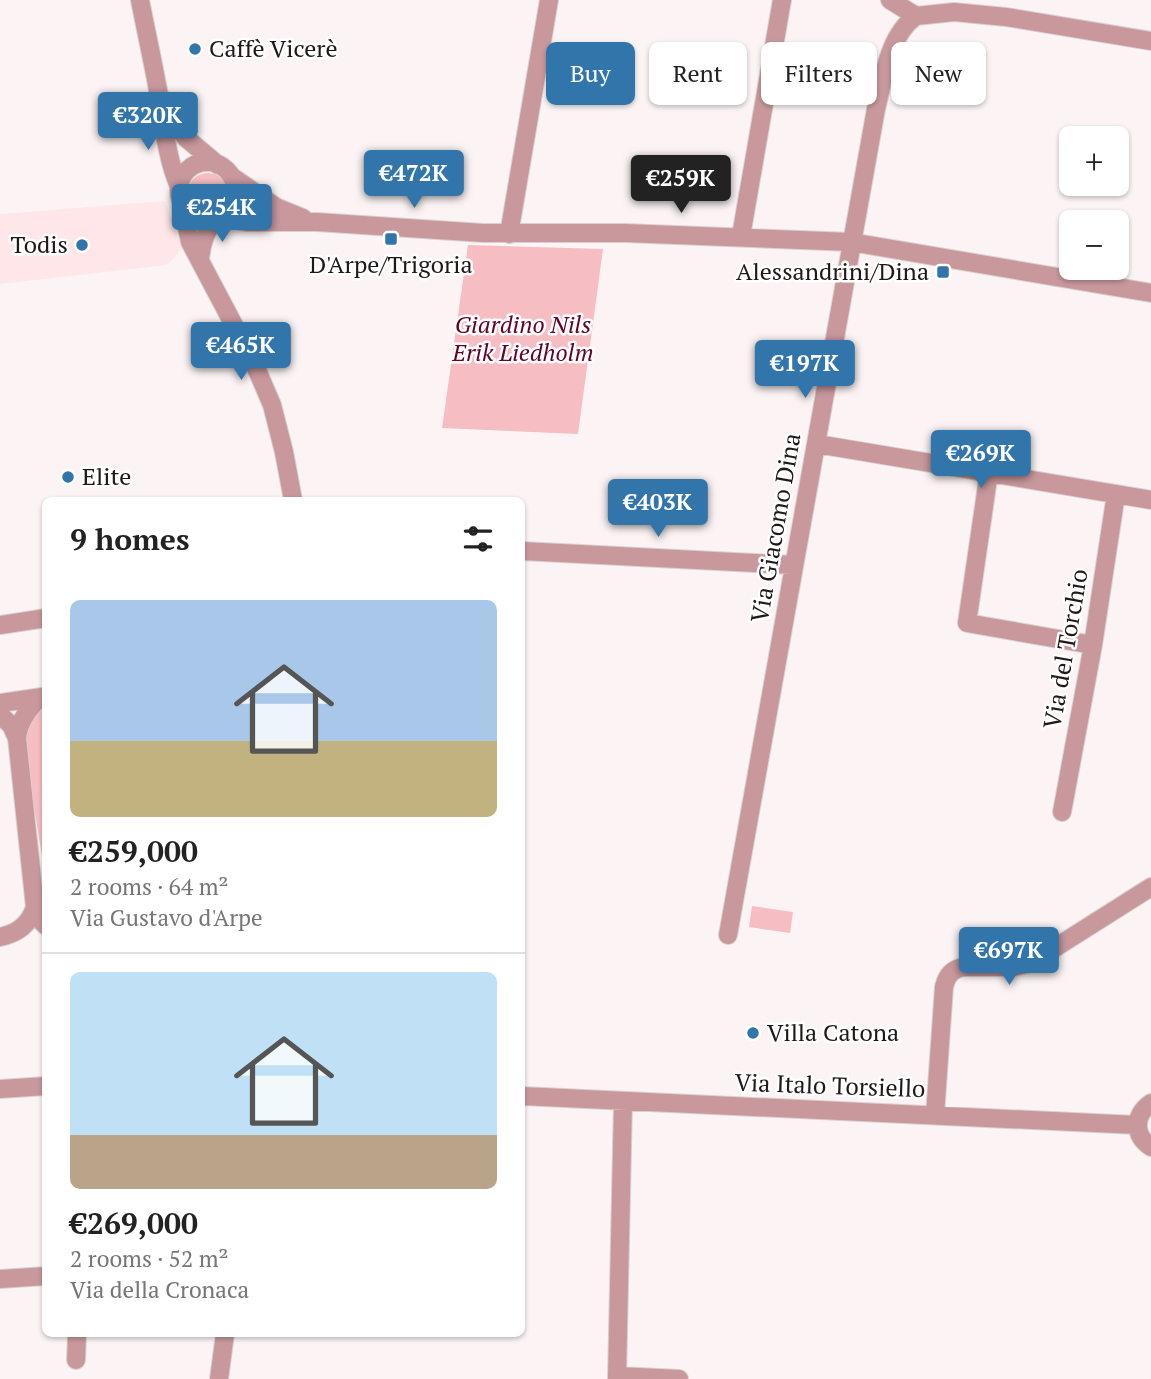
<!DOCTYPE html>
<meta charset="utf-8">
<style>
:root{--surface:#fff;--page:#f6f6f6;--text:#222;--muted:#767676;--line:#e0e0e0;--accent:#3275ab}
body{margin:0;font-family:"PT Serif",serif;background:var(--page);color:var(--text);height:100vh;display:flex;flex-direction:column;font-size:26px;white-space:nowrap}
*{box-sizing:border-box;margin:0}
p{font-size:23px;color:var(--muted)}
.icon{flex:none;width:38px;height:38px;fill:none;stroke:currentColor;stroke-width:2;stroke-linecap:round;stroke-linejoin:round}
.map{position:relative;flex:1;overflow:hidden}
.panel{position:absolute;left:42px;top:497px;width:483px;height:840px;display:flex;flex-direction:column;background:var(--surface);border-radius:10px;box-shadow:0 2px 5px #0004}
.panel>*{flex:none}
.guide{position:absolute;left:546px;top:42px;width:499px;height:63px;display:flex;gap:14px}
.buttons{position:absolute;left:1059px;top:126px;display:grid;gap:14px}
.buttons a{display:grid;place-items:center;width:70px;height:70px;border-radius:10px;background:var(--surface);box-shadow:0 2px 5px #0004;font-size:35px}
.price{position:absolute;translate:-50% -60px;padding:0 16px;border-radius:7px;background:var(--accent);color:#fff;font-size:23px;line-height:46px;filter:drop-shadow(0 2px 4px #0008)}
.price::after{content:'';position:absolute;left:50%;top:42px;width:21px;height:16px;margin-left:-10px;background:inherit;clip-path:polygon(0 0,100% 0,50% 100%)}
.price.active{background:#222;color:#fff}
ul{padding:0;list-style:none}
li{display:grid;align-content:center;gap:14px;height:371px;padding:0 28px}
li+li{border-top:2px solid var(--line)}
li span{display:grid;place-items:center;height:217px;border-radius:10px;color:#555}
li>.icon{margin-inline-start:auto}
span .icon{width:126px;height:126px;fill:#fffc;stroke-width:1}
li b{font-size:30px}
h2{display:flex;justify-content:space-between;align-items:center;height:84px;padding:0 28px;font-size:30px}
.tag{padding:0 24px;border-radius:10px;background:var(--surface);box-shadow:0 2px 5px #0004;font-size:24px;line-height:63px}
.tag.active{background:var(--accent);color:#fff}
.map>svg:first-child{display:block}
.built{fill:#ffe6e8}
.green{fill:#f6bec3}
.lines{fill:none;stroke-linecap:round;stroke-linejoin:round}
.minor-casing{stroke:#d9d1d1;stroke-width:20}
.minor{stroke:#c8989d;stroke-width:18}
.poi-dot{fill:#3275ab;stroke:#fff;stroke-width:2.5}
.labels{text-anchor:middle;stroke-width:5;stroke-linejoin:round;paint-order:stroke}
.poi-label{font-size:24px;fill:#201919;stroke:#fff;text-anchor:start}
.park-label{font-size:24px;font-style:italic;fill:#650323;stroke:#fff}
.street-label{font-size:24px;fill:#201919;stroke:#fff}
</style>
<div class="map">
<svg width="1151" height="1379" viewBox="0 0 1151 1379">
<rect width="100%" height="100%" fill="#fcf4f4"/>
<path class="built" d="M165,201L182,249L167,265L0,284V214Z"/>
<path class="green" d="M187 194a21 21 0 1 1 42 0a21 21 0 1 1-42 0Z
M468,245L603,249L578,434L442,428Z
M45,709V874L23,741C27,726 29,714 45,709Z
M752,906L793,912L790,933L749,927Z"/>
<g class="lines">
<defs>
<path id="minor" d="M140,0C147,36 155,71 161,107C165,134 168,161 179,186
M890,0L916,16L954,12L1006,17L1151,41
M163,109L186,138L218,165
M179 190a28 28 0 1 1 56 0a28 28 0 1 1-56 0Z
M231,176L276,207L303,218
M182,203L190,242L254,363L272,405L284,452L293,500
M216,217L248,222H317L483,233H625L851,242L1151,293
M509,234L549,0
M741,236L782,0
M200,261C201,243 206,231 216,217
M817,444L1151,500
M989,472L967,623L1093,645
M522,551L793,565
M0,625L46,618
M0,703L42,697
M0,715L11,725L17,738
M1062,812L1093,645L1116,494
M35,907L40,920L46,926
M728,935L876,109C884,77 888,36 916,16
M0,937C18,933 29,925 35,907L17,738C19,721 28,709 41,697
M0,1089L46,1086
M522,1096L1137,1125
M1151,1103C1134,1115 1133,1135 1151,1147
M935,1115L944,987C947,975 952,969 964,967H1012L1031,963L1151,887
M0,1279L46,1276
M76,1360L77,1334
M618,1376L679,1379
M219,1379L225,1334
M617,1379L623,1101"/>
</defs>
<use href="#minor" class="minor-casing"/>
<use href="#minor" class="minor"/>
</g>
<g class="poi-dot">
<circle cx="195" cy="49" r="7"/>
<rect x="384" y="232" width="14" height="14" rx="3.5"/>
<circle cx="82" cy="245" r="7"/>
<rect x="936" y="265" width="14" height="14" rx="3.5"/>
<circle cx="68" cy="477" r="7"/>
<circle cx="753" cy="1033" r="7"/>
</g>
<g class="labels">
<g class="poi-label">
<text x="209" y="57">Caffè Vicerè</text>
<text x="68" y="253" text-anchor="end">Todis</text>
<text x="391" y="273" text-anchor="middle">D'Arpe/Trigoria</text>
<text x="929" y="280" text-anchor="end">Alessandrini/Dina</text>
<text x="82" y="485">Elite</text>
<text x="767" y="1041">Villa Catona</text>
</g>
<g class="park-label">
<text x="523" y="333">Giardino Nils<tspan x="523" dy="28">Erik Liedholm</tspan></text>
</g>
<g class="street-label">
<text transform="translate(776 528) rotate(-80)" y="8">Via Giacomo Dina</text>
<text transform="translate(1066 649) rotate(-80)" y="8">Via del Torchio</text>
<text transform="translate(830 1086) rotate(2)" y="8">Via Italo Torsiello</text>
</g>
</g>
</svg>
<div class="buttons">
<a>+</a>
<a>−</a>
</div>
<b class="price" style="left:148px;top:152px">€320K</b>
<b class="price" style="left:414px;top:210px">€472K</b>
<b class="price active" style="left:681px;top:215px">€259K</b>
<b class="price" style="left:222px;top:244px">€254K</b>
<b class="price" style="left:241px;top:382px">€465K</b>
<b class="price" style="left:805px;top:400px">€197K</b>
<b class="price" style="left:981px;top:490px">€269K</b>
<b class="price" style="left:658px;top:539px">€403K</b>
<b class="price" style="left:1009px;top:987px">€697K</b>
<div class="guide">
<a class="tag active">Buy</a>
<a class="tag">Rent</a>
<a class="tag">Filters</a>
<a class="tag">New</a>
</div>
<section class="panel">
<h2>9 homes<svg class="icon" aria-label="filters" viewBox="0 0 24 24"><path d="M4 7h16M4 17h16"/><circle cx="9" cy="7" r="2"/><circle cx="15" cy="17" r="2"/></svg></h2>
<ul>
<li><span style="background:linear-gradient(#a9c7e8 65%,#c2b280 0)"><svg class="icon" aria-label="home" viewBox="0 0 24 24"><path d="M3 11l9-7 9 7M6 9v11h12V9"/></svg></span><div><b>€259,000</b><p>2 rooms · 64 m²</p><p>Via Gustavo d'Arpe</p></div></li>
<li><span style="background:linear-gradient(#bfe0f5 75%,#b9a48a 0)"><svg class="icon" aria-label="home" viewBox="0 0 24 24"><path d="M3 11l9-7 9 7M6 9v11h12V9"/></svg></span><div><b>€269,000</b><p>2 rooms · 52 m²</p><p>Via della Cronaca</p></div></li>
</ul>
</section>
</div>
